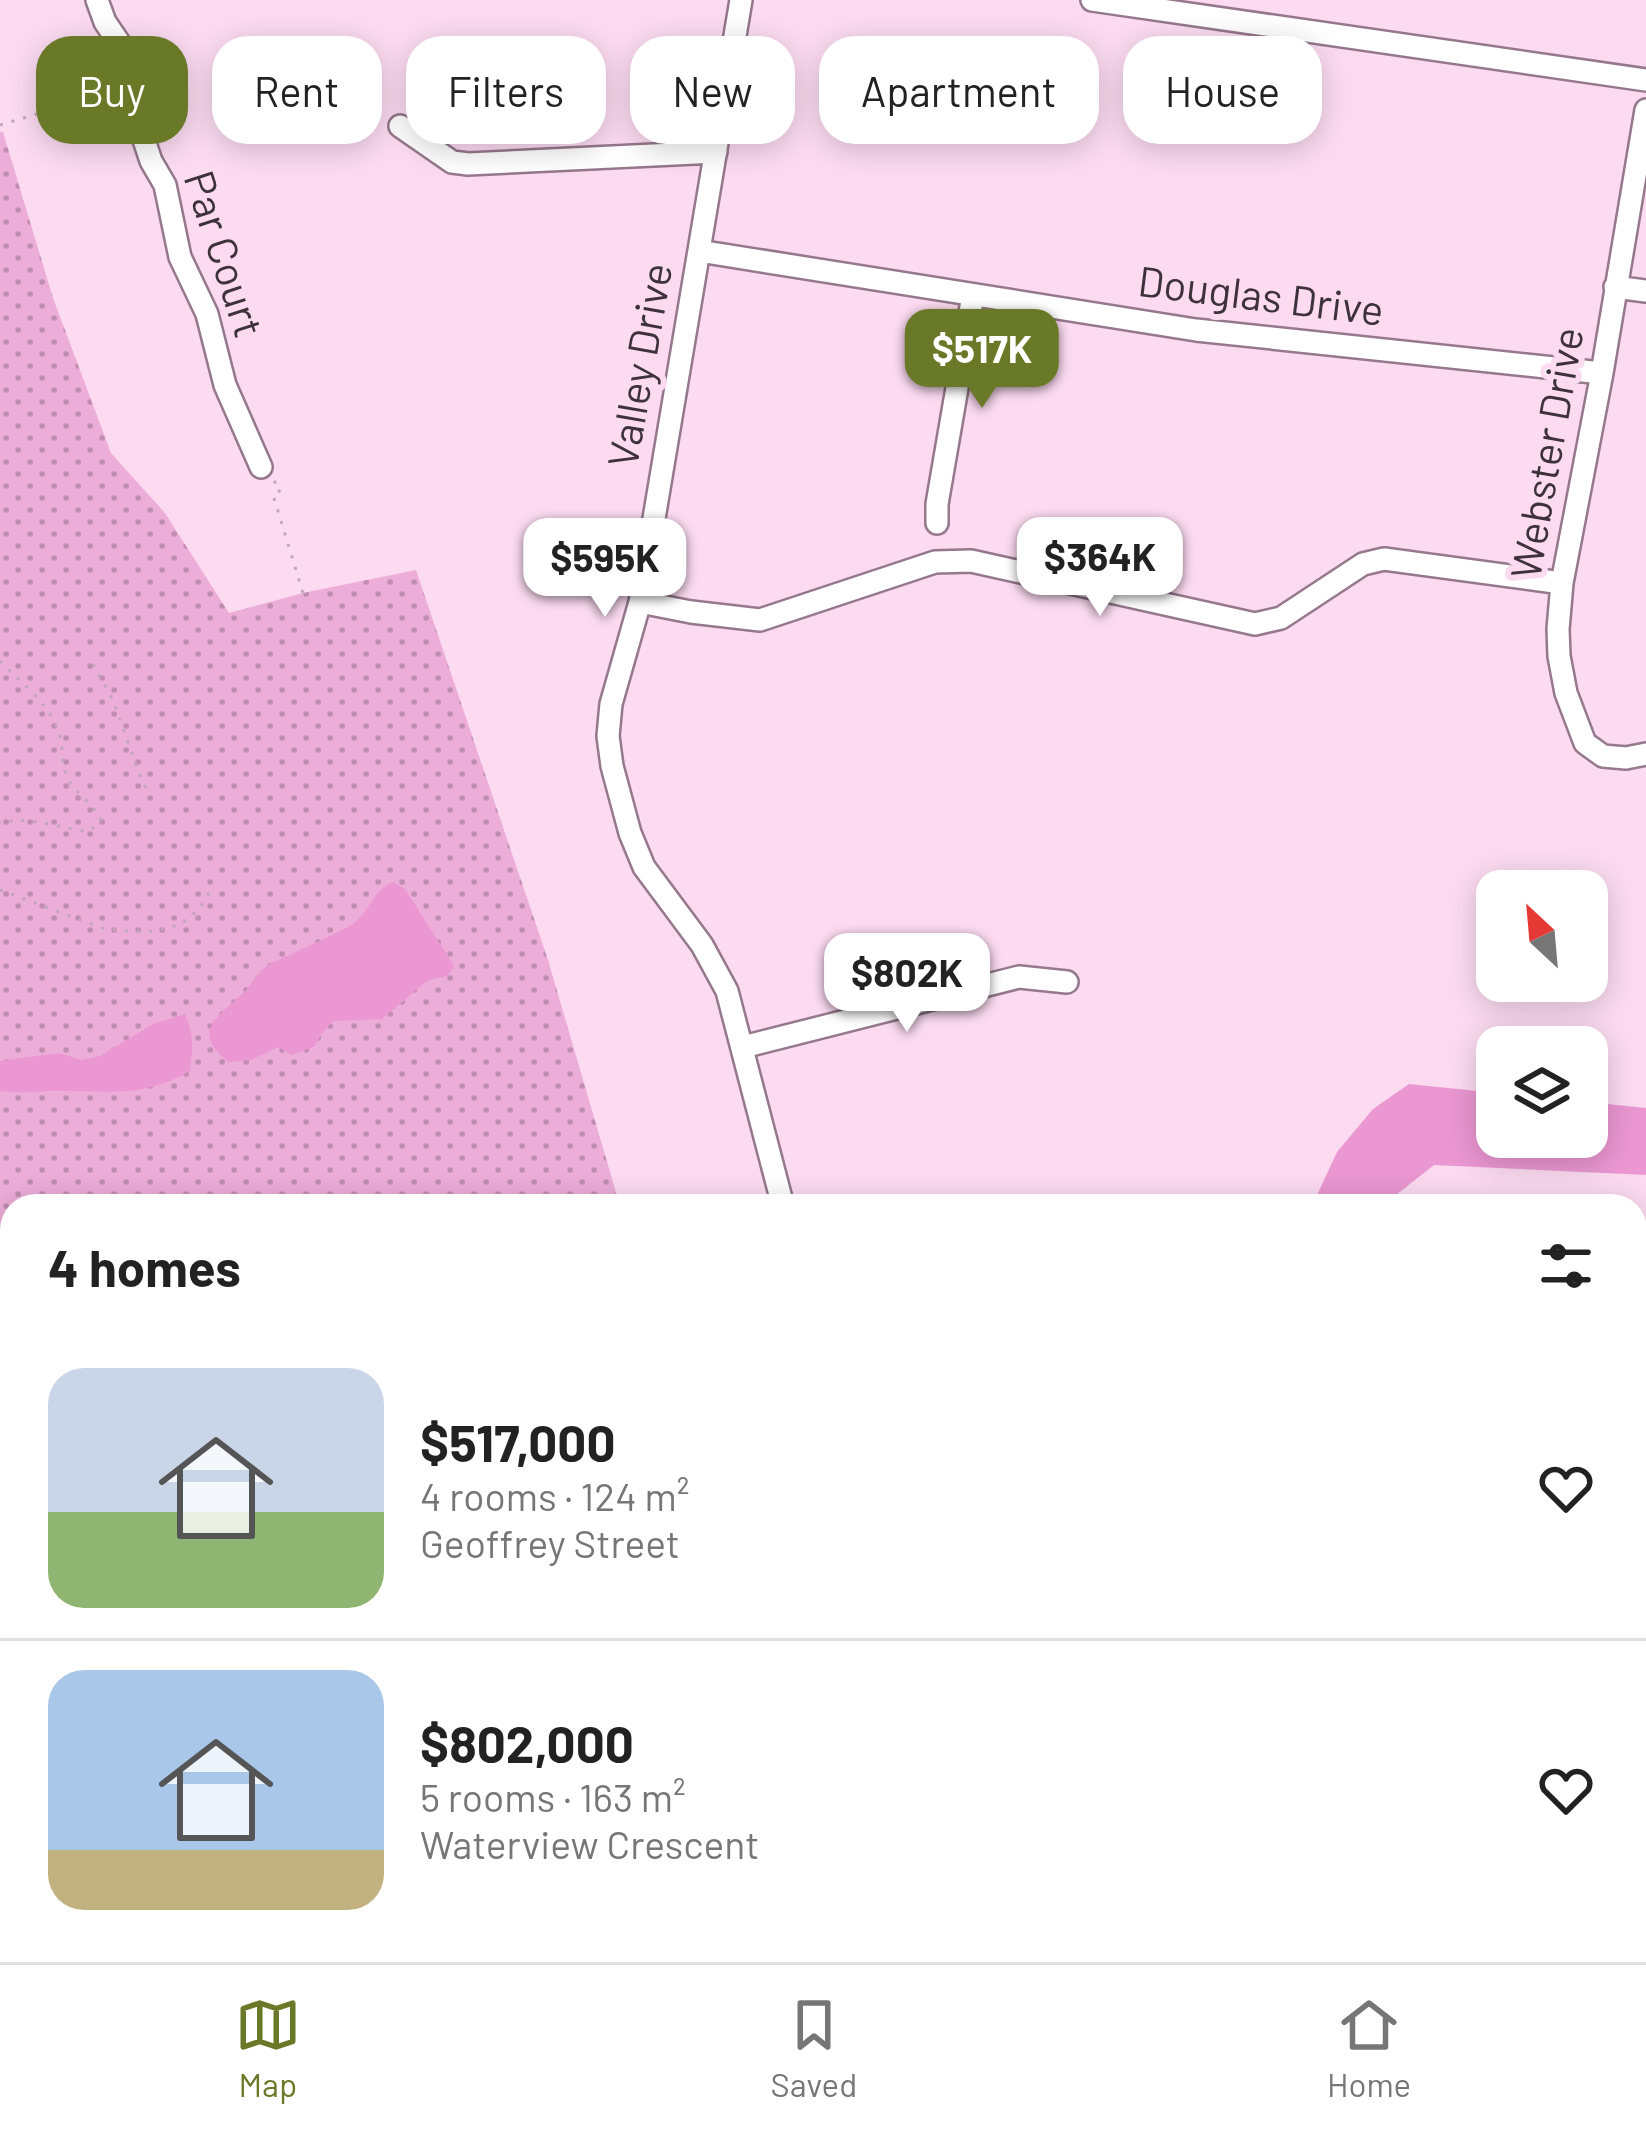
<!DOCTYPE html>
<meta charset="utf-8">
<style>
:root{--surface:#fff;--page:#f6f6f6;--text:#222;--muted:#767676;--line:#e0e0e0;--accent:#697927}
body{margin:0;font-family:Barlow,sans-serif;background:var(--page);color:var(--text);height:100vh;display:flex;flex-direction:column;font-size:45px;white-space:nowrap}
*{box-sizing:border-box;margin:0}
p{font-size:39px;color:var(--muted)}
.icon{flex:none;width:66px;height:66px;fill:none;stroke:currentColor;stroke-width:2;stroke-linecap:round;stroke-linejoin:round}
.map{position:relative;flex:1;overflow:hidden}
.details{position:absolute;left:0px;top:1194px;width:1647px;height:768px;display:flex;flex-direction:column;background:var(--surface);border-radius:36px 36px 0 0;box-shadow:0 6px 30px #0003}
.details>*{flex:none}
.banner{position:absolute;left:36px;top:36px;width:1575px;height:108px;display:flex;gap:24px}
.needle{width:78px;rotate:334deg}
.controls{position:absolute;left:1476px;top:870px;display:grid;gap:24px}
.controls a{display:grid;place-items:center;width:132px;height:132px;border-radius:24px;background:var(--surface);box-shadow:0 6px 30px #0003;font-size:60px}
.price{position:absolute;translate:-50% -102px;padding:0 27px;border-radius:24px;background:#fff;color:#222;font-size:39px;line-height:78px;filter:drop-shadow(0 3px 6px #0008)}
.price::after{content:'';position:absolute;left:50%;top:72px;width:36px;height:27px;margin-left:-18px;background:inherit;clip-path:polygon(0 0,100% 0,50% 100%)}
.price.on{background:var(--accent);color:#fff}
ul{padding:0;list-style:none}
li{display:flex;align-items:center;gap:36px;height:300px;padding:0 48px}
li+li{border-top:3px solid var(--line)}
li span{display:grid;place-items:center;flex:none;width:336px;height:240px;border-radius:36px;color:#555}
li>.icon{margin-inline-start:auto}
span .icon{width:144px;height:144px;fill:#fffc;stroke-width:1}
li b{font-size:51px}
h2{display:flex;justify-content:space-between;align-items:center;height:144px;padding:0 48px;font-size:51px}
.tag{padding:0 42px;border-radius:36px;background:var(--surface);box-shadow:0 6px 30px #0003;font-size:42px;line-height:108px}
.tag.on{background:var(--accent);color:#fff}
.tab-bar{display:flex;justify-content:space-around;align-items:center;height:168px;border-top:3px solid var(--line);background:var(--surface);font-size:33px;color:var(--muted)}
.tab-bar a{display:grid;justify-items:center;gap:6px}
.tab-bar .on{color:var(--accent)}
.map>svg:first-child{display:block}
.grass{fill:url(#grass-dots)}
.water{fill:#eb97d2}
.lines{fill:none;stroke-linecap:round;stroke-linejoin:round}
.minor-casing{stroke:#95788b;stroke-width:26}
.path{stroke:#c1a7b9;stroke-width:3;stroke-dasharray:3 9;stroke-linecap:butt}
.minor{stroke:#fff;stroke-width:21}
.labels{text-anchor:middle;stroke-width:12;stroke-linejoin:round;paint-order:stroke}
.street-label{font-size:42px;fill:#3e323a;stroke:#fcdbf1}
</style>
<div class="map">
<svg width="1646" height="1962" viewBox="0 0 1646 1962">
<defs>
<pattern id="grass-dots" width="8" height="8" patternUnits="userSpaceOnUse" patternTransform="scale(3)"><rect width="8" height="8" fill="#edadd9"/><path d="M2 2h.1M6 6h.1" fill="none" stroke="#c18db1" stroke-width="1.8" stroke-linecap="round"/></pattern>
</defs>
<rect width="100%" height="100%" fill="#fcdbf1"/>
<path class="grass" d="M0,132H3L53,298L111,453L165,513L229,613L303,593L416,570L548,960L620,1206H12V1798L0,1793Z
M404,1950H1075L1081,1956V1962H426Z"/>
<path class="water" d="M393,882L405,889L454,966L448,976L428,980L382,1019L333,1021L322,1033L314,1047L291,1055L278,1047L251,1060L229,1062C185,1029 226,1012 246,990C254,981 260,969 272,963C297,951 323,940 348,927C368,917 372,890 393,882Z
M185,1014C194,1037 193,1047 190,1071C137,1101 105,1089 48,1091C32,1092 17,1093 0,1091V1061L59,1053L81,1060L100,1056L153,1024Z
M1409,1084L1497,1093V1137H1587V1102L1646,1108V1175L1434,1165L1382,1206H1312L1337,1152L1373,1109Z
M0,1820L12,1826V1922L0,1912Z
M58,1950H381L401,1962H87Z
M1158,1950H1406L1396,1962H1132Z"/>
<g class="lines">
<defs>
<path id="minor" d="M97,0L105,22L141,75L144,98V140L151,161L165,185L180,257L207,314L225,385L261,467
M741,0L640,602L611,704L608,736L612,766L630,833L644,867L702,945L727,991L783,1206
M1092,0L1646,80
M1646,110L1602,373L1562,583L1558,629L1559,656L1566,693L1585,743L1603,756L1626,758L1646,754
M400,126L452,162L468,164L716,152
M699,251L1196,330L1602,373
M1615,287L1646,291
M937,523V504L973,295
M640,602L691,612L760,620L935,562L971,561L1255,624L1281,618L1363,564L1384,559L1562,583
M743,1047L1019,977L1067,982
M1635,1562L1646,1528
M1635,1631L1646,1635
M1557,1962L1559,1950"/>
</defs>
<use href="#minor" class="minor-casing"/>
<path class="path" d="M0,125L123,88
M274,481L281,490L273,495L303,593
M0,661C18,680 47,702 57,727C65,744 59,766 70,783C80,797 94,804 101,820L91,830L82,831L38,822L18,820L0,823
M93,664L113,700L141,779L148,791
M0,890L102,928C145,934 187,937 209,893
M0,1448L12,1455
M515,1950L521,1962"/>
<use href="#minor" class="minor"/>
</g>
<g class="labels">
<g class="street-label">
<text transform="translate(224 254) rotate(72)" y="15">Par Court</text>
<text transform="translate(1261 296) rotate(7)" y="15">Douglas Drive</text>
<text transform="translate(640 365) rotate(-80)" y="15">Valley Drive</text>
<text transform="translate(1547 453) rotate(-80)" y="15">Webster Drive</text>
</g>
</g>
</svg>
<div class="controls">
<a><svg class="needle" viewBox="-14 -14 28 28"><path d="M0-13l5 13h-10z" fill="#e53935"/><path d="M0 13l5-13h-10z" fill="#767676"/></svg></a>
<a><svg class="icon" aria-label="layers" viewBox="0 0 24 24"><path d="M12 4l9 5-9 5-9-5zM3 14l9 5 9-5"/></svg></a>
</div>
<b class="price on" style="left:982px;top:411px">$517K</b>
<b class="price" style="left:1100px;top:619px">$364K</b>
<b class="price" style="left:605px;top:620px">$595K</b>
<b class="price" style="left:907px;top:1035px">$802K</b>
<div class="banner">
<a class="tag on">Buy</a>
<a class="tag">Rent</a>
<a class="tag">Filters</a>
<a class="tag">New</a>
<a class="tag">Apartment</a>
<a class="tag">House</a>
</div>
<section class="details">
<h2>4 homes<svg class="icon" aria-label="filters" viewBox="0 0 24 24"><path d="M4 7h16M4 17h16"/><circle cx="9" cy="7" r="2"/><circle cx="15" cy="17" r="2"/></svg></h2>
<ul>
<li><span style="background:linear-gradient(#c9d6e8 60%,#8fb573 0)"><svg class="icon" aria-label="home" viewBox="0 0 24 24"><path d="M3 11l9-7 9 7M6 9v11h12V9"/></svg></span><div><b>$517,000</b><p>4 rooms · 124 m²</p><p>Geoffrey Street</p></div><svg class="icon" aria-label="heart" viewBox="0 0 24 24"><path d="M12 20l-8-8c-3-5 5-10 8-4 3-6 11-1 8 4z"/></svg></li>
<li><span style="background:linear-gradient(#a9c7e8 75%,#c2b280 0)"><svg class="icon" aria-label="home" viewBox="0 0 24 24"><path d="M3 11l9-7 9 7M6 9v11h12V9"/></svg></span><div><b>$802,000</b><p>5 rooms · 163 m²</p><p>Waterview Crescent</p></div><svg class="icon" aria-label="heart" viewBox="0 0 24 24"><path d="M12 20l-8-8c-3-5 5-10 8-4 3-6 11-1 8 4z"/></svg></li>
</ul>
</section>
</div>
<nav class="tab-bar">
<a class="on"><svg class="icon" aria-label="map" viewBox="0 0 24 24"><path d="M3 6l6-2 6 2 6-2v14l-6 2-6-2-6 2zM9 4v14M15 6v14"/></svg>Map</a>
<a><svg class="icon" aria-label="saved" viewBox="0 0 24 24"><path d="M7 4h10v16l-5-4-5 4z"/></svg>Saved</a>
<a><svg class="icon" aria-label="home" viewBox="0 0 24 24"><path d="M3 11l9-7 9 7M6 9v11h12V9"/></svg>Home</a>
</nav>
